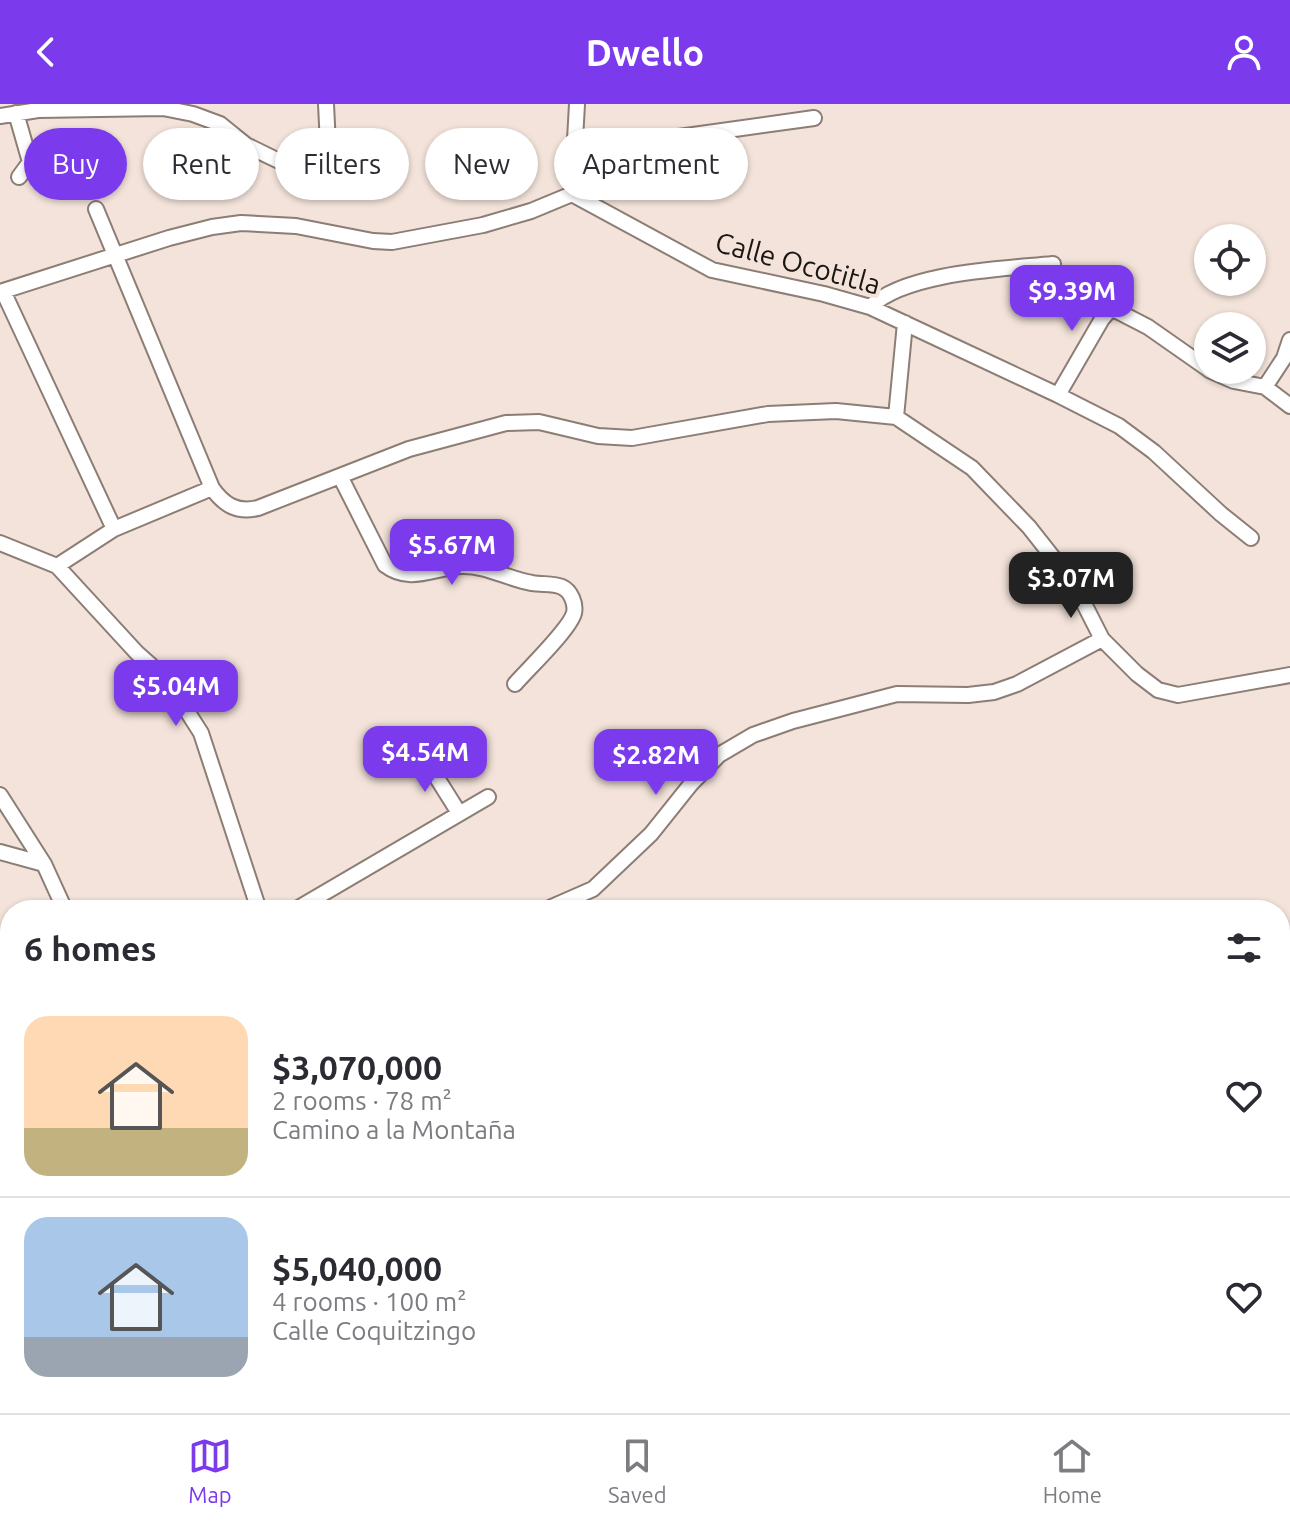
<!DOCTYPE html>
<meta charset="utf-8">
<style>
:root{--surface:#fff;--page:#f2f2f3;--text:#2b2b33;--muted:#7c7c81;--line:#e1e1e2;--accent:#7c3aed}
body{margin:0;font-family:Ubuntu,sans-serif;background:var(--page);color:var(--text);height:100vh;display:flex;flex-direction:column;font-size:30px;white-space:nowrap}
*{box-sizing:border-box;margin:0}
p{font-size:26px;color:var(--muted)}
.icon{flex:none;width:44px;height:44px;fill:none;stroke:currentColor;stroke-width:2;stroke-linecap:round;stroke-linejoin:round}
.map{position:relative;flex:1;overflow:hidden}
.drawer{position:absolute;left:0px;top:796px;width:1290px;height:514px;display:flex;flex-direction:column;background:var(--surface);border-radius:32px 32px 0 0;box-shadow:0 2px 6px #0004}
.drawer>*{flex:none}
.banner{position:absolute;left:24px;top:24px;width:800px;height:72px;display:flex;gap:16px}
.controls{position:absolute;left:1194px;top:120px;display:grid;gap:16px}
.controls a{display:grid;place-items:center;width:72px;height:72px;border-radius:50%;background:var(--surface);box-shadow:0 2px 6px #0004;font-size:40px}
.price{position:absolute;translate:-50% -68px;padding:0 18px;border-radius:16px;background:var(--accent);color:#fff;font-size:26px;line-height:52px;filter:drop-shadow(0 2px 4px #0008)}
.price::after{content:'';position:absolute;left:50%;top:48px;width:24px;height:18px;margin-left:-12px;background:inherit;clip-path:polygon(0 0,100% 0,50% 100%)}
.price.active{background:#222;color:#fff}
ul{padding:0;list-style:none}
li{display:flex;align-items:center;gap:24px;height:200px;padding:0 24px}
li+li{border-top:2px solid var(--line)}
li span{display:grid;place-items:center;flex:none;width:224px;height:160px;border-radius:24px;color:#555}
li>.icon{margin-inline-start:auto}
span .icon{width:96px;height:96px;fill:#fffc;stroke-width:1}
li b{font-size:34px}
h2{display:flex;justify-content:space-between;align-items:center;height:96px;padding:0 24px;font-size:34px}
.chip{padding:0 28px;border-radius:36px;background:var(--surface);box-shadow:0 2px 6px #0004;font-size:28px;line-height:72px}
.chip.active{background:var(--accent);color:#fff}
header{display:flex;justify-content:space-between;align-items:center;height:104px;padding:0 24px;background:var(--accent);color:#fff;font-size:36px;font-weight:700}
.tab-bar{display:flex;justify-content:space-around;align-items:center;height:112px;border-top:2px solid var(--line);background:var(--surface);font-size:22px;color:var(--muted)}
.tab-bar a{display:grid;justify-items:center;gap:4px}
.tab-bar .active{color:var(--accent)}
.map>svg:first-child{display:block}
.forest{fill:#86b78e}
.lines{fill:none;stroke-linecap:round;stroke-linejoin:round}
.minor-casing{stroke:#8c7d75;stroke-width:18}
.minor{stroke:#fff;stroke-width:14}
.labels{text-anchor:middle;stroke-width:8;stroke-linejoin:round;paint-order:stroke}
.street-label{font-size:28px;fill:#1b1613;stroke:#f3e3da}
</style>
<header><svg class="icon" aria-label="back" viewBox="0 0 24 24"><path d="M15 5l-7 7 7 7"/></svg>Dwello<svg class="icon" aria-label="person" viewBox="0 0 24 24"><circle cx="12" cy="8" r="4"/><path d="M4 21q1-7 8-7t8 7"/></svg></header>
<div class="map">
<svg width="1290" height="1309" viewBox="0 0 1290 1309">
<rect width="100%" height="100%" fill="#f3e3da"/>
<path class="forest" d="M1280,884H1290V1309H1078L1072,1300H1280Z"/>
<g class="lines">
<defs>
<path id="minor" d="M326,0L329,62
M16,9L30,58L19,73
M0,12L38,6L163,4L193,10L220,20L246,41L281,58L388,71
M573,63C602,56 628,44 657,36L814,14
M572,90L712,166L824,190L870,203L1058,291L1119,322L1154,348L1221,410L1251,434
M572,90L577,0
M96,105L212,384C224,401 237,409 258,404L409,345L506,319L539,318L598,332L632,334L768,310L836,307L896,313L972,364L1029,423L1074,480L1102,535L1137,570L1158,586L1178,591L1290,571
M3,187L114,425
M0,188L169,134L212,123L241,119L296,122L373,137L392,138L483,121L531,107L572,90
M870,203C906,168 1003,165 1053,160
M1209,266L1234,277L1265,283L1284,254L1290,236
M1265,283L1290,302
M1058,291L1102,215L1109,207L1115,206L1148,223L1208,265
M896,313L905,219
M340,372L385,461C410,480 433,464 461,462C486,461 508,475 532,479C542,481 553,479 562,483C571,487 576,500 574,509C570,525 528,565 515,580
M0,439L57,462L137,549L164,573L180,596L201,629L259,806
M57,462L114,425L212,384
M422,650L459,709
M0,691L44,760L65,806
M0,748L44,760
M103,806H165
M295,806L488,693
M545,806L593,785L651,730L691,680L719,651L753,631L793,617L897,590L968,591L994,588L1017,580L1102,535
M0,850L10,844
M0,973L10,972
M0,1132L10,1127
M0,1171L10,1206
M41,1300L44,1309
M514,1309L523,1300"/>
</defs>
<use href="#minor" class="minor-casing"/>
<use href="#minor" class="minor"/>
</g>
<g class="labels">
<g class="street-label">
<text transform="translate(798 159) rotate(15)" y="10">Calle Ocotitla</text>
</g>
</g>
</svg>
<div class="controls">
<a><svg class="icon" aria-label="locate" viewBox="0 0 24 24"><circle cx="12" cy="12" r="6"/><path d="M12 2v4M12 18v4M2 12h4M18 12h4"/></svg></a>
<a><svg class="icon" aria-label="layers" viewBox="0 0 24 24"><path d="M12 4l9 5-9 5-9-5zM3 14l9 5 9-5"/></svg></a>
</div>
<b class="price" style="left:1072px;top:229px">$9.39M</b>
<b class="price" style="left:452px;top:483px">$5.67M</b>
<b class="price active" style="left:1071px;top:516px">$3.07M</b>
<b class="price" style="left:176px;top:624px">$5.04M</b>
<b class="price" style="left:425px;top:690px">$4.54M</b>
<b class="price" style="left:656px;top:693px">$2.82M</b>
<div class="banner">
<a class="chip active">Buy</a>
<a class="chip">Rent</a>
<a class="chip">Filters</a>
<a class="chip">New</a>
<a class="chip">Apartment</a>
</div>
<section class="drawer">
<h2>6 homes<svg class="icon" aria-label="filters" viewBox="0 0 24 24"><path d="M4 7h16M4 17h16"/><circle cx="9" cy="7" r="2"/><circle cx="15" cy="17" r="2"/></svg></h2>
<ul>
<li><span style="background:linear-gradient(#ffd9b3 70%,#c2b280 0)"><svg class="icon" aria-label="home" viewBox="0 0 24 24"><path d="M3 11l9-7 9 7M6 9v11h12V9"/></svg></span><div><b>$3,070,000</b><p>2 rooms · 78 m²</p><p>Camino a la Montaña</p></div><svg class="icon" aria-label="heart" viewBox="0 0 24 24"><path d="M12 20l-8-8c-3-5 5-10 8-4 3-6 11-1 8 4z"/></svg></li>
<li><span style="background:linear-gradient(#a9c7e8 75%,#9aa5b1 0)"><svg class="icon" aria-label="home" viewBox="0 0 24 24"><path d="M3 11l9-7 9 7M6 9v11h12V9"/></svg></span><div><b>$5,040,000</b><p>4 rooms · 100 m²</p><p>Calle Coquitzingo</p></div><svg class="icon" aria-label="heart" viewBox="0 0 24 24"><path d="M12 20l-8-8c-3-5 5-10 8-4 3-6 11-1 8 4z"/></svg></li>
</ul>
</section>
</div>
<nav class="tab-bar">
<a class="active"><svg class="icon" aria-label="map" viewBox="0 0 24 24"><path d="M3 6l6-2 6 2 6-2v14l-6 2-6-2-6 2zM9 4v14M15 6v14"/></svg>Map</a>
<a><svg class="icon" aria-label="saved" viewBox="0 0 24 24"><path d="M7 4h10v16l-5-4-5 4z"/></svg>Saved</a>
<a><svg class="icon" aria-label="home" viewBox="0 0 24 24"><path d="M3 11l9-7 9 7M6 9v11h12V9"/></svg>Home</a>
</nav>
